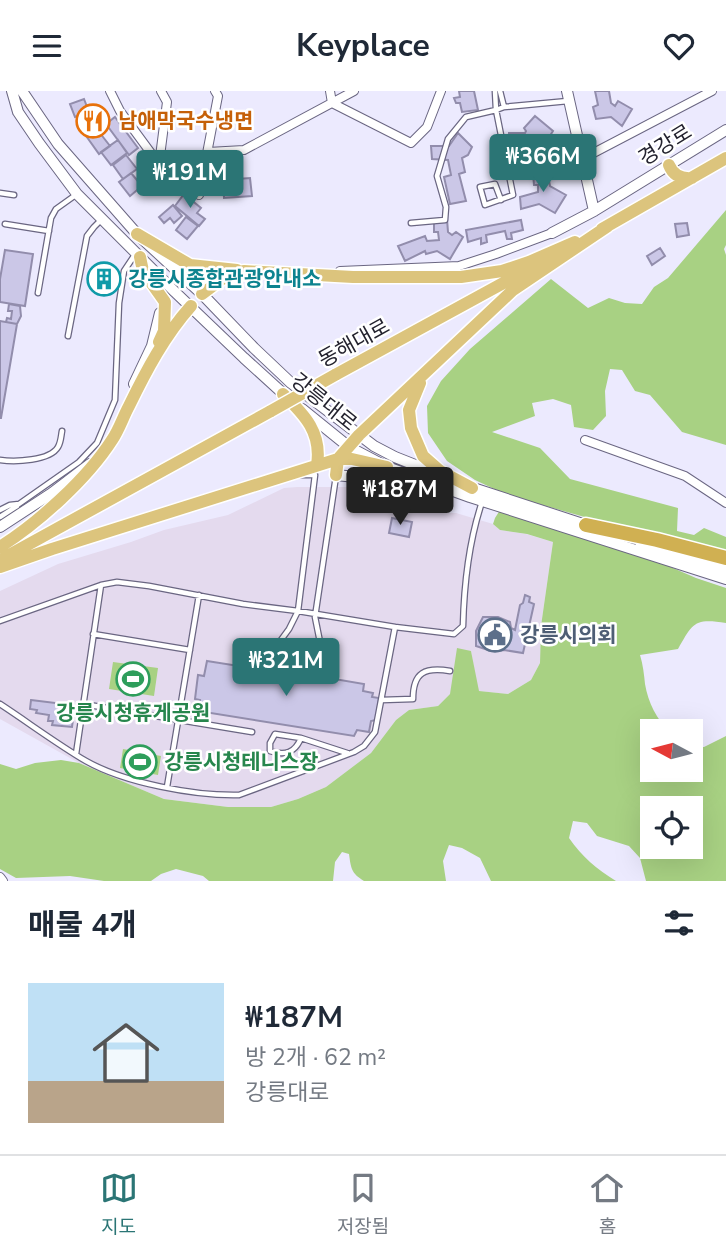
<!DOCTYPE html>
<html lang="ko">
<meta charset="utf-8">
<style>
:root{--surface:#fff;--page:#f6f6f7;--text:#1f2937;--muted:#747a83;--line:#e0e1e3;--accent:#2b7575}
body{margin:0;font-family:"Nunito Sans","Noto Sans KR",sans-serif;background:var(--page);color:var(--text);height:100vh;display:flex;flex-direction:column;font-size:26px;white-space:nowrap}
*{box-sizing:border-box;margin:0}
p{font-size:23px;color:var(--muted)}
.icon{flex:none;width:38px;height:38px;fill:none;stroke:currentColor;stroke-width:2;stroke-linecap:round;stroke-linejoin:round}
.map{position:relative;height:790px;overflow:hidden}
.details{display:flex;flex-direction:column;background:var(--surface);flex:1}
.details>*{flex:none}
.needle{width:46px;rotate:277deg}
.buttons{position:absolute;left:640px;top:628px;display:grid;gap:14px}
.buttons a{display:grid;place-items:center;width:63px;height:63px;border-radius:0px;background:var(--surface);box-shadow:0 7px 28px #0002;font-size:35px}
.price{position:absolute;translate:-50% -60px;padding:0 16px;border-radius:7px;background:var(--accent);color:#fff;font-size:23px;line-height:46px;filter:drop-shadow(0 2px 4px #0008)}
.price::after{content:'';position:absolute;left:50%;top:42px;width:21px;height:16px;margin-left:-10px;background:inherit;clip-path:polygon(0 0,100% 0,50% 100%)}
.price.on{background:#222;color:#fff}
ul{padding:0;list-style:none}
li{display:flex;align-items:center;gap:21px;height:175px;padding:0 28px}
li span{display:grid;place-items:center;flex:none;width:196px;height:140px;border-radius:0px;color:#555}
li>.icon{margin-inline-start:auto}
span .icon{width:84px;height:84px;fill:#fffc;stroke-width:1}
li b{font-size:30px}
h2{display:flex;justify-content:space-between;align-items:center;height:84px;padding:0 28px;font-size:30px}
header{display:flex;justify-content:space-between;align-items:center;height:91px;padding:0 28px;background:var(--surface);font-size:32px;font-weight:700}
.tab-bar{display:flex;justify-content:space-around;align-items:center;height:98px;border-top:2px solid var(--line);background:var(--surface);font-size:19px;color:var(--muted)}
.tab-bar a{display:grid;justify-items:center;gap:4px}
.tab-bar .on{color:var(--accent)}
.map>svg:first-child{display:block}
.commercial{fill:#e4daee}
.green{fill:#a8d183;fill-rule:evenodd}
.building{fill:#cbc7e7;stroke:#928dac;stroke-width:2}
.lines{fill:none;stroke-linecap:round;stroke-linejoin:round}
.service-casing{stroke:#6a6682;stroke-width:7}
.minor-casing{stroke:#6a6682;stroke-width:10}
.tertiary-casing{stroke:#6a6682;stroke-width:12}
.primary-casing{stroke:#fff;stroke-width:15}
.trunk-casing{stroke:#fff;stroke-width:17}
.service{stroke:#fff;stroke-width:4.5}
.minor{stroke:#fff;stroke-width:8}
.tertiary{stroke:#fff;stroke-width:10}
.primary{stroke:#dcc47d;stroke-width:12}
.trunk{stroke:#d0b052;stroke-width:14}
.primary-bridge-casing{stroke:#fff;stroke-width:15;stroke-linecap:butt}
.primary-bridge{stroke:#dcc47d;stroke-width:12}
.labels{text-anchor:middle;stroke-width:5;stroke-linejoin:round;paint-order:stroke}
.food-label{font-size:21px;font-weight:bold;fill:#c56008;stroke:#fff;text-anchor:start}
.street-label{font-size:21px;fill:#24232f;stroke:#fff}
.culture-label{font-size:21px;font-weight:bold;fill:#0d838f;stroke:#fff;text-anchor:start}
.service-label{font-size:21px;font-weight:bold;fill:#4e5e75;stroke:#fff;text-anchor:start}
.leisure-label{font-size:21px;font-weight:bold;fill:#27864d;stroke:#fff}
</style>
<header><svg class="icon" aria-label="menu" viewBox="0 0 24 24"><path d="M4 6h16M4 12h16M4 18h16"/></svg>Keyplace<svg class="icon" aria-label="heart" viewBox="0 0 24 24"><path d="M12 20l-8-8c-3-5 5-10 8-4 3-6 11-1 8 4z"/></svg></header>
<div class="map">
<svg width="726" height="790" viewBox="0 0 726 790">
<rect width="100%" height="100%" fill="#eceafe"/>
<path class="commercial" d="M297,396H363L407,403L417,412L445,422H456L493,433L500,439L526,443L553,451L541,535L540,572L531,589L508,603L478,600L471,560L450,603L438,615L409,619L396,629L371,662L326,696L298,708L271,716H228L164,708L79,672L0,628V500L58,473L131,451L164,439L228,424L284,397Z"/>
<path class="green" d="M726,119V154L724,158L726,164V354L682,341L650,304L635,300L622,279L610,278L605,300L606,325L593,339L574,336L571,314L553,308L532,312L535,325L492,341L540,357L570,388L678,417L677,440L694,444L704,437L726,446V466L694,460L581,425L507,404L475,389L447,370L428,342L427,315L441,290L470,258L551,188L588,217L609,207L625,212L642,213L654,196L668,187Z
M502,416L643,464L696,487L726,497V532C694,527 693,532 678,558L640,564C643,574 644,583 645,593C648,611 657,629 669,640H653V679H691V656H704L726,645V790H646L640,767L629,755L597,745L587,732L573,730L569,747C582,766 597,778 616,790H491L480,767L462,757L449,754L443,770L446,790H364C351,782 351,777 349,763L342,761L335,771L333,790H209L203,785L176,778L161,783L151,790H104L70,785L16,787L0,778V673L16,678L35,672L61,669L79,672L164,708L228,716H271L298,708L326,696L371,662L396,629L409,619L438,615L450,603L457,557L471,560L479,600L508,603L531,589L540,572L541,535L553,451L527,443L500,439L493,433L495,427ZM653,718H691V756H653Z
M113,571L158,577L154,605L109,598Z
M123,658L161,665L158,684L120,677Z"/>
<path class="building" d="M459,0H474L478,19L462,21L460,12H456L454,7L460,6Z
M595,0H609L611,12L615,15L618,10L632,18L622,35L611,26L596,28L593,16L598,14Z
M84,8L89,21L75,26L70,13Z
M101,18L106,33L84,42L78,27Z
M535,25L553,40L544,54L542,51L539,55L543,73L530,74L527,61L532,60L530,53L522,56L508,55L509,42H525L526,40L524,37Z
M115,26L138,57L129,64L106,33Z
M96,37L110,55L99,63L84,42Z
M458,42L472,56L468,64L462,67L465,81L459,83L466,110L450,113L444,86L451,84L448,69L432,68L431,55H449Z
M118,49L127,62L111,74L101,61Z
M126,64L137,78L123,88L113,74Z
M547,79L550,95L566,104L555,122L539,113L521,118L520,106L538,101V94H534L533,83Z
M131,82L142,95L130,105L119,91Z
M250,87L252,105L224,107L223,89Z
M184,103L201,117L197,122L205,128L199,135L175,115Z
M173,114L182,125L174,132L170,127L164,132L159,126Z
M186,126L198,135L187,148L176,139Z
M447,128L448,141L452,144L456,141L463,146L450,168L437,160L426,163L425,160L405,170L398,155L425,145L427,150L439,149L438,141H434V130Z
M521,129L523,139L511,142L512,148H507L505,140L486,144L487,151L481,153V147L468,151L466,139Z
M687,132L689,144L677,146L675,133Z
M660,157L665,165L652,174L647,165Z
M5,159L33,163L25,215L0,211V188Z
M96,176L99,179H105L111,184L114,190L113,196L108,198L102,197L96,192L93,186L90,183Z
M9,213L20,215L21,225L17,233L6,231L7,227L11,228L12,220H8Z
M0,230L17,233L1,327H0Z
M392,427L412,431L409,446L389,442Z
M525,504L530,506L529,511L534,513L523,562L504,559L491,560L476,555V540L483,526H498L510,531L511,537L515,539L520,514L523,512Z
M207,570L251,577L252,574L364,593L363,600L373,602L372,606L379,607L376,629L371,630L369,641L357,639L354,645L198,620L200,609L195,608L198,584L204,585Z
M31,609L72,614L71,620L74,621L72,636L52,634L53,630H48L49,624L36,622L37,619L30,618Z"/>
<g class="lines">
<defs>
<path id="service" d="M500,0L504,16L568,10
M0,102L14,104
M501,109L495,93L480,96L485,114L513,104L496,19L504,16
M411,132L445,129L446,116L437,85L448,48L466,26L496,19L495,0
M5,133L49,140
M38,202L51,127L56,118L77,103
M68,245L87,145L94,136L102,128
M0,369C15,371 50,370 58,356C61,351 61,345 62,340
M301,384H315L298,520L289,538L278,553L280,560C293,564 312,570 322,561L315,526L336,385
M0,419L10,414L19,413L79,371L97,352L115,309L119,212L124,180L136,162
M0,426L17,415
M0,530L101,494L117,491L149,495L243,513L298,520L395,536L454,543L463,535C464,494 469,450 482,411
M93,543L190,559
M382,609L413,608C413,581 425,576 450,580
M0,613C29,632 57,653 86,670C125,692 195,705 239,704L354,661L364,655L375,641L395,536
M83,613L252,641
M301,647C295,662 285,665 270,660V652L275,643L301,647L347,662
M76,663L101,494
M167,696L199,504"/>
<path id="minor" d="M110,0L120,20L159,73L199,104L218,5L215,0
M330,0L332,12L411,52L427,36L441,0
M208,61L244,59L354,0
M582,68L712,0
M159,73L167,11L161,0
M340,180L459,175L496,163L552,142
M585,349L685,385L726,412
M0,786L3,790"/>
<path id="tertiary" d="M12,0L18,21L39,52L77,103L175,201L244,267L288,307
M22,0L58,53L137,143L202,203L254,257L291,292L374,355L395,366L443,385
M567,0L594,120
M552,142L594,120L726,39
M134,293L152,255L160,222
M302,318L349,356L387,376L470,406L726,488
M336,384L404,391L438,401
M467,395L592,436
M0,436L52,402L90,373
M640,451L726,478"/>
<path id="primary" d="M669,74C673,84 681,88 692,87
M602,138L726,67
M137,143L190,174L237,179
M140,166L143,180L165,211L164,240L159,251
M202,203L222,188L244,180L353,186H461L502,180L529,171L575,151
M335,284L540,172
M420,292L409,319L411,337L423,365L440,380L472,397
M283,303C305,324 322,342 317,374
M336,384L338,368H352L387,376
M0,456C39,431 87,388 112,349C119,339 123,326 129,315C146,280 165,244 191,215
M0,469L271,320
M0,476L52,458L338,368L359,344L513,199L608,135"/>
<path id="trunk" d="M586,434L657,449L726,467"/>
</defs>
<use href="#service" class="service-casing"/>
<use href="#minor" class="minor-casing"/>
<use href="#tertiary" class="tertiary-casing"/>
<use href="#primary" class="primary-casing"/>
<use href="#trunk" class="trunk-casing"/>
<use href="#service" class="service"/>
<use href="#minor" class="minor"/>
<use href="#tertiary" class="tertiary"/>
<use href="#primary" class="primary"/>
<use href="#trunk" class="trunk"/>
<defs>
<path id="primary-bridge" d="M271,320L335,284"/>
</defs>
<use href="#primary-bridge" class="primary-bridge-casing"/>
<use href="#primary-bridge" class="primary-bridge"/>
</g>
<defs>
<symbol id="restaurant-ring" viewBox="-11 -11 22 22"><circle r="9.5" fill="#fff" stroke="#e8710a" stroke-width="1.5"/><path d="M-5-6h1v4h1v-4h1v4h1v-4h1v5L-1.5 .5V6h-2V.5L-5-1ZM5-6V6H3V1.5H1.5Q1.5-4 5-6Z" fill="#e8710a"/></symbol>
<symbol id="building-ring" viewBox="-11 -11 22 22"><circle r="9.5" fill="#fff" stroke="#0f9aa8" stroke-width="1.5"/><path d="M-4-6H4V6H1V3H-1V6H-4ZM-2.5-4.3h1.7v1.8h-1.7ZM.8-4.3h1.7v1.8H.8ZM-2.5-1h1.7V.8h-1.7ZM.8-1h1.7V.8H.8Z" fill="#0f9aa8"/></symbol>
<symbol id="civic-ring" viewBox="-11 -11 22 22"><circle r="9.5" fill="#fff" stroke="#5c6f8a" stroke-width="1.5"/><path d="M-.6-6.5H3V-4.5H.6V-3L4-1V1h2V6H-6V1h2V-1L-.6-3ZM-1.2 2.5V6h2.4V2.5Z" fill="#5c6f8a"/></symbol>
<symbol id="stadium-ring" viewBox="-11 -11 22 22"><circle r="9.5" fill="#fff" stroke="#2e9e5b" stroke-width="1.5"/><path d="M0-5a6.5 5 0 1 0 0 10a6.5 5 0 1 0 0-10ZM-3.5-1.8h7v3.6h-7Z" fill="#2e9e5b"/></symbol>
</defs>
<g fill-rule="evenodd">
<use href="#restaurant-ring" x="74" y="11" width="38" height="38"/>
<use href="#building-ring" x="85" y="169" width="38" height="38"/>
<use href="#civic-ring" x="476" y="525" width="38" height="38"/>
<use href="#stadium-ring" x="114" y="569" width="38" height="38"/>
<use href="#stadium-ring" x="121" y="652" width="38" height="38"/>
</g>
<g class="labels">
<g class="food-label">
<text x="118" y="37">남애막국수냉면</text>
</g>
<g class="street-label">
<text transform="translate(665 54) rotate(-32)" y="7">경강로</text>
<text transform="translate(354 252) rotate(-29)" y="7">동해대로</text>
<text transform="translate(324 311) rotate(39)" y="7">강릉대로</text>
</g>
<g class="culture-label">
<text x="128" y="195">강릉시종합관광안내소</text>
</g>
<g class="service-label">
<text x="520" y="551">강릉시의회</text>
</g>
<g class="leisure-label">
<text x="133" y="629">강릉시청휴게공원</text>
<text x="164" y="678" text-anchor="start">강릉시청테니스장</text>
</g>
</g>
</svg>
<div class="buttons">
<a><svg class="needle" viewBox="-14 -14 28 28"><path d="M0-13l5 13h-10z" fill="#e53935"/><path d="M0 13l5-13h-10z" fill="#747a83"/></svg></a>
<a><svg class="icon" aria-label="locate" viewBox="0 0 24 24"><circle cx="12" cy="12" r="6"/><path d="M12 2v4M12 18v4M2 12h4M18 12h4"/></svg></a>
</div>
<b class="price" style="left:543px;top:103px">₩366M</b>
<b class="price" style="left:190px;top:119px">₩191M</b>
<b class="price on" style="left:400px;top:436px">₩187M</b>
<b class="price" style="left:286px;top:607px">₩321M</b>
</div>
<section class="details">
<h2>매물 4개<svg class="icon" aria-label="filters" viewBox="0 0 24 24"><path d="M4 7h16M4 17h16"/><circle cx="9" cy="7" r="2"/><circle cx="15" cy="17" r="2"/></svg></h2>
<ul>
<li><span style="background:linear-gradient(#bfe0f5 70%,#b9a48a 0)"><svg class="icon" aria-label="home" viewBox="0 0 24 24"><path d="M3 11l9-7 9 7M6 9v11h12V9"/></svg></span><div><b>₩187M</b><p>방 2개 · 62 m²</p><p>강릉대로</p></div></li>
</ul>
</section>
<nav class="tab-bar">
<a class="on"><svg class="icon" aria-label="map" viewBox="0 0 24 24"><path d="M3 6l6-2 6 2 6-2v14l-6 2-6-2-6 2zM9 4v14M15 6v14"/></svg>지도</a>
<a><svg class="icon" aria-label="saved" viewBox="0 0 24 24"><path d="M7 4h10v16l-5-4-5 4z"/></svg>저장됨</a>
<a><svg class="icon" aria-label="home" viewBox="0 0 24 24"><path d="M3 11l9-7 9 7M6 9v11h12V9"/></svg>홈</a>
</nav>
